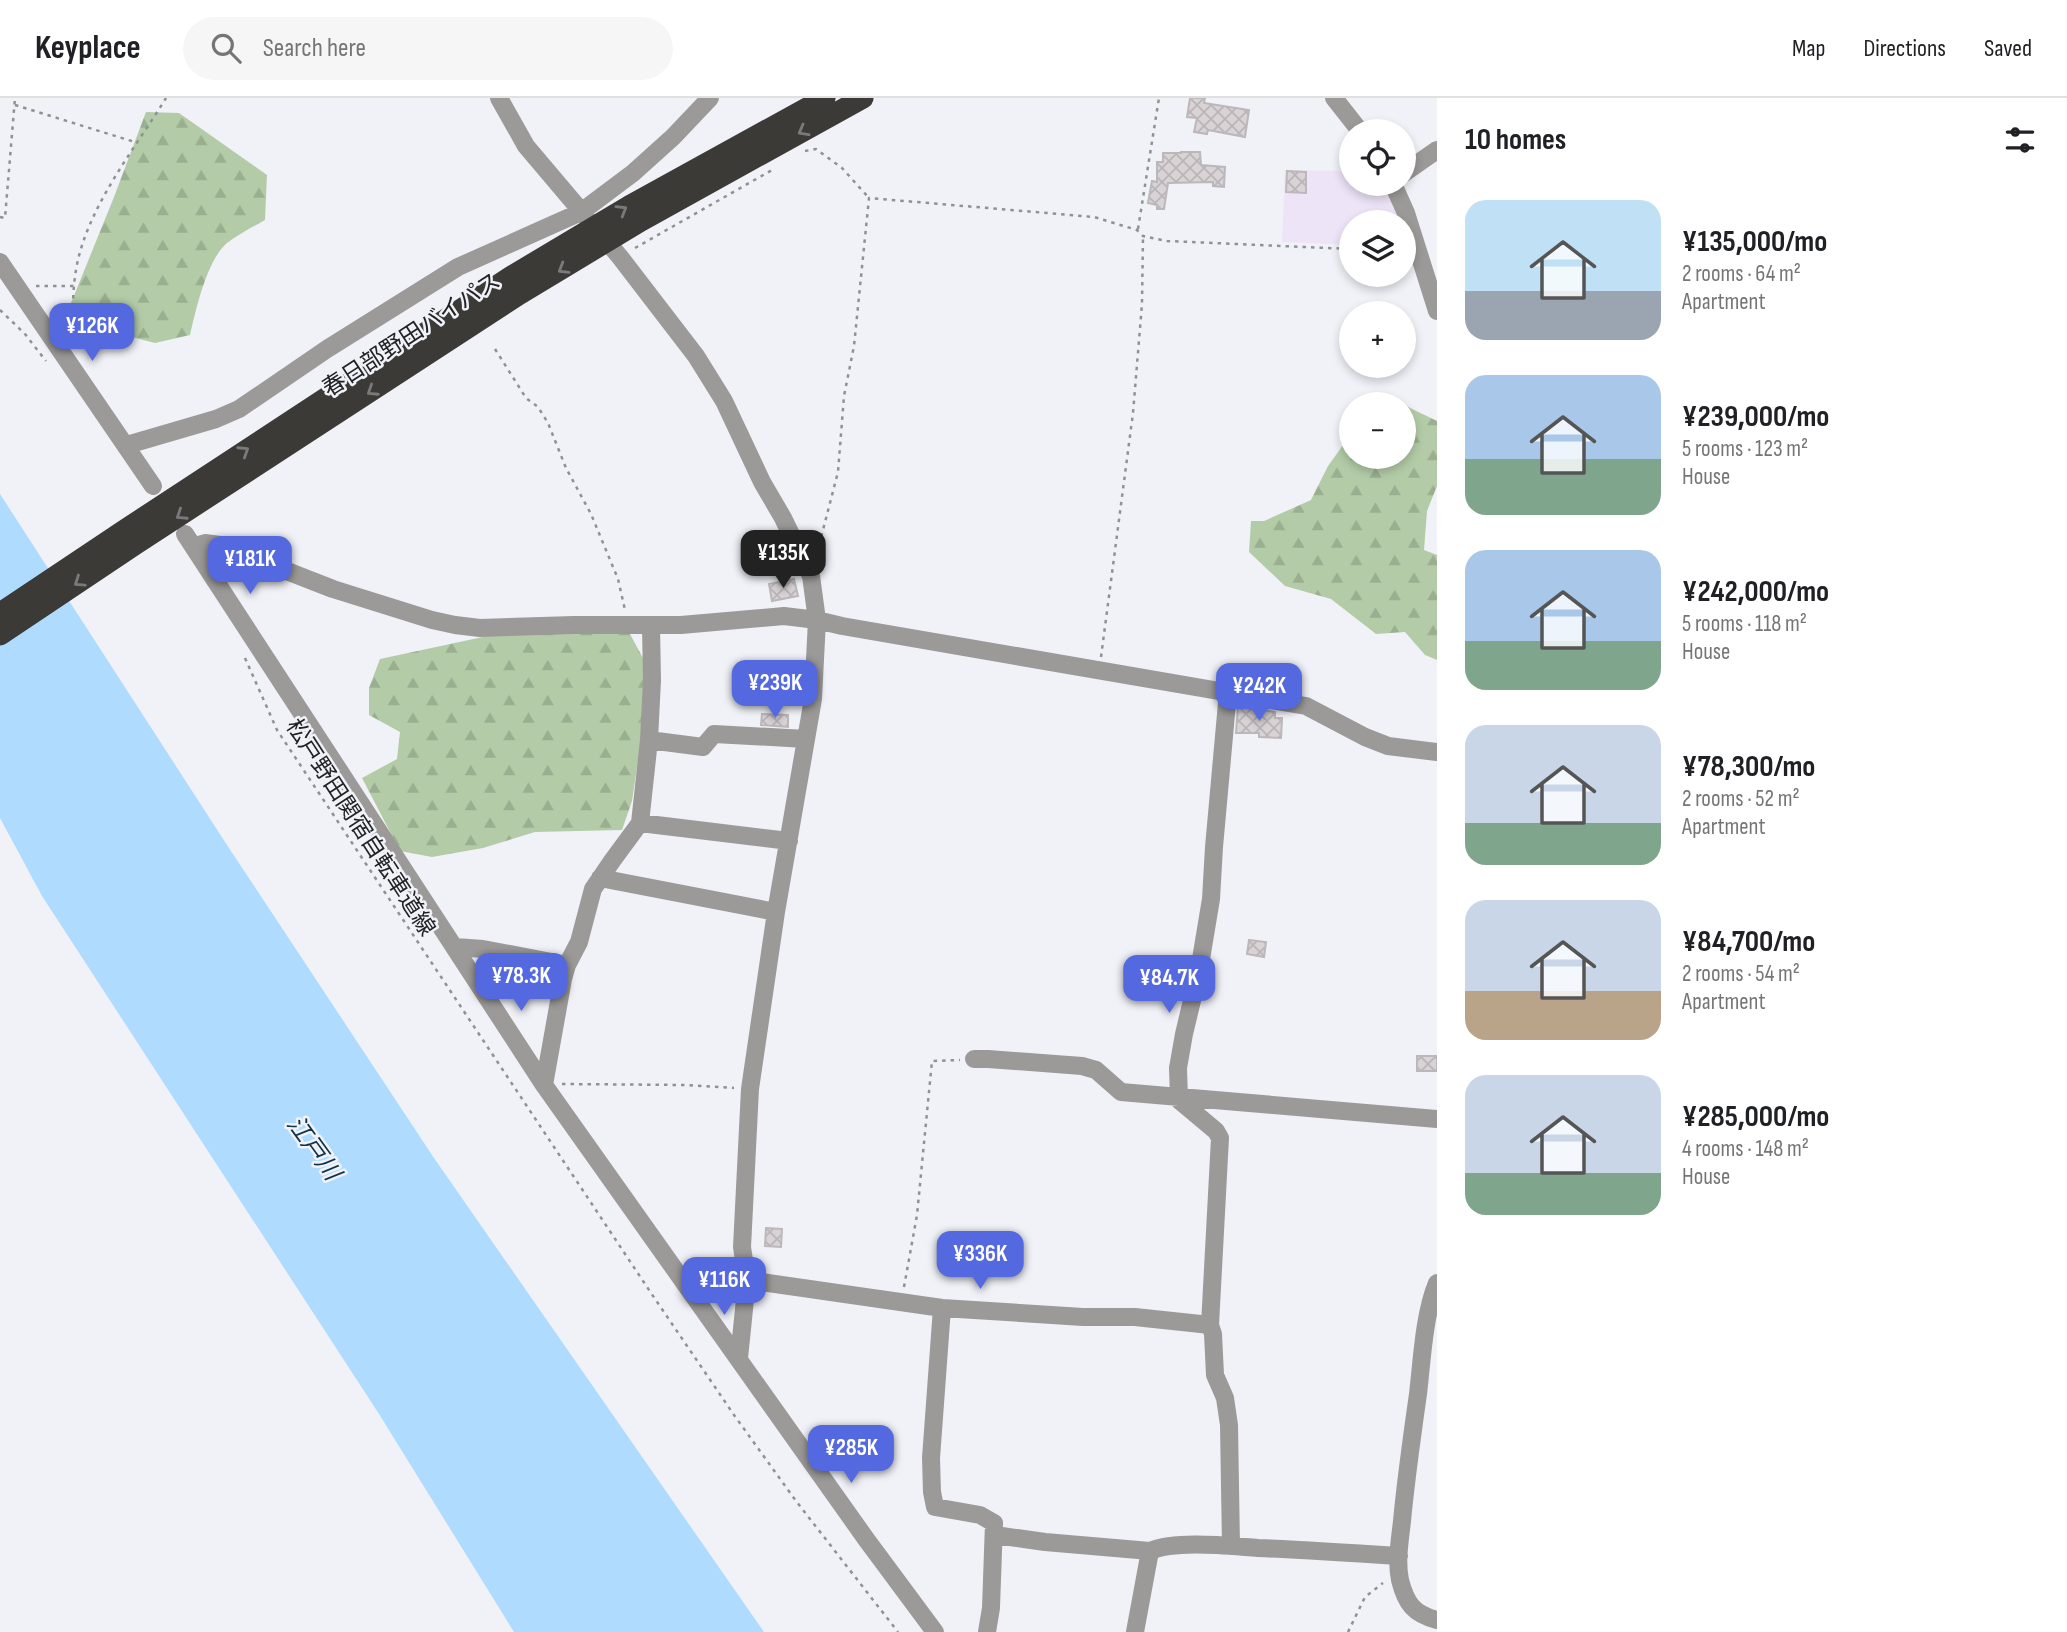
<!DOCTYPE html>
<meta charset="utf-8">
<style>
:root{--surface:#fff;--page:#f6f6f6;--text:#202124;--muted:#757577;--line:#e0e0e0;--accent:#5469df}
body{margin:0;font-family:"Sofia Sans Condensed","Noto Sans JP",sans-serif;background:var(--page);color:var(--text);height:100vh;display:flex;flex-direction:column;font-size:26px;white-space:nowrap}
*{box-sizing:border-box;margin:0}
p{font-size:23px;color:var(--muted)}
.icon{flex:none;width:38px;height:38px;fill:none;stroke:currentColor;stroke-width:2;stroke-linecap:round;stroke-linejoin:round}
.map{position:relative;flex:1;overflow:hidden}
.drawer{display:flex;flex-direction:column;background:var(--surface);width:630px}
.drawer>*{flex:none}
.controls{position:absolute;left:1339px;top:21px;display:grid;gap:14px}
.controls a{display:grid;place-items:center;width:77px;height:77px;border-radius:50%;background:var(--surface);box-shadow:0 4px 10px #0003;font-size:35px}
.price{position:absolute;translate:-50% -60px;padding:0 16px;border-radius:14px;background:var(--accent);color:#fff;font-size:23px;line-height:46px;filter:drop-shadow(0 2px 4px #0008)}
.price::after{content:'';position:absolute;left:50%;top:42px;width:21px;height:16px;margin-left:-10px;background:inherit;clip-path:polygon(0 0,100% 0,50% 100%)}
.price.current{background:#222;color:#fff}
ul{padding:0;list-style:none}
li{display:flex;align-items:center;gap:21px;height:175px;padding:0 28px}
li span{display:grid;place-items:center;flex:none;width:196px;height:140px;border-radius:21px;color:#555}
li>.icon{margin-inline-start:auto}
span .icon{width:84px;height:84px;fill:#fffc;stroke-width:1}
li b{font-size:30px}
h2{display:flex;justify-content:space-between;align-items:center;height:84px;padding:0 28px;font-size:30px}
header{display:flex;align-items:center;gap:42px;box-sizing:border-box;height:98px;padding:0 35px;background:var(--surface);border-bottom:2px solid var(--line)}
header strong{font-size:33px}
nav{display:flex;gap:38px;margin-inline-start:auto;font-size:24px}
.search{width:490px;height:63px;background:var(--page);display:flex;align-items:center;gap:18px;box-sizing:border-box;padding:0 24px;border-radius:38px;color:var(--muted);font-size:26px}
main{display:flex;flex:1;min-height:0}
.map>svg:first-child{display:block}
.industrial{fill:#eee4f8}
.forest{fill:url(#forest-firs)}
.water{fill:#afdcfe}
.building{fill:url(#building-cross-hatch);stroke:#bcb7ba;stroke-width:2}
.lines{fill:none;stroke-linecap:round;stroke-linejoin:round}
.path{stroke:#8f9195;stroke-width:2.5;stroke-dasharray:3.5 5;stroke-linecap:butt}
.minor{stroke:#9b9a98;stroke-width:18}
.highway{stroke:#3c3a37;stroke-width:21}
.oneway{stroke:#7b7a7b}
.labels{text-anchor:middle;stroke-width:5;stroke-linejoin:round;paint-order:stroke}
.street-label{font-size:23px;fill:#212224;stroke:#f0f2f8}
.water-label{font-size:24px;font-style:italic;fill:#0e3248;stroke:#f0f2f8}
</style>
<header>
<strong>Keyplace</strong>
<div class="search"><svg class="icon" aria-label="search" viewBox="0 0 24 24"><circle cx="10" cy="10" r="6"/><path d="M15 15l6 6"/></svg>Search here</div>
<nav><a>Map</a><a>Directions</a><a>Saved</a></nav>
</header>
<main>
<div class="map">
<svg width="1437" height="1534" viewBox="0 0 1437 1534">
<defs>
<pattern id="forest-firs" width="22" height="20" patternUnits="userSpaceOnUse" patternTransform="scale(1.75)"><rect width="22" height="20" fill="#b3cca7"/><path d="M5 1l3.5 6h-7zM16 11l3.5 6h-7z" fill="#9aaf90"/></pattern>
<pattern id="building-cross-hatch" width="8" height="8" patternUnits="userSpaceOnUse" patternTransform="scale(1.75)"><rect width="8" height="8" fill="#d9d3d6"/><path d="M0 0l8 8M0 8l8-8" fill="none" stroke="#bab5b8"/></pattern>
</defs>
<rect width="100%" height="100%" fill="#f0f2f8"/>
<path class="industrial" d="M1285,72L1351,73V86H1385L1400,124H1351V147L1282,144Z"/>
<path class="forest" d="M146,14L179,15L267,77L265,122C253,129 239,136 227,145C207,162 196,211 190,237L155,245L116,235L84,222L69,210L114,99Z
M1404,307L1437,323V388L1427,413L1424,452L1437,457V562L1425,557L1405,534L1376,536L1331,501L1285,488L1249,454L1251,423H1264L1311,402L1328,368L1351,336V359H1404Z
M506,534L630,536L651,575L632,703L622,732L535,734L483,750L432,759L400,753L362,680L397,661L400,634L369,617V590L380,561Z"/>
<path class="water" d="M0,396L227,747L434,1060L764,1534H514L379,1316L42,798L0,720Z"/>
<path class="building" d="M1190,0H1205L1204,5L1249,12L1245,39L1208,32L1207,36L1194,34L1197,20L1187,19Z
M1181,54H1200L1201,67L1225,69L1224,89L1213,88V84L1168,85L1164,111H1157V107L1148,105L1152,83L1157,84V64H1163V55H1181Z
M1287,73L1306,74V95L1286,94Z
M794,481L798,498L772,503L769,486Z
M1238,608L1275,614V620H1282L1281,640L1259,639V635H1236Z
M762,616L788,617V629L761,627Z
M1249,842L1266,844L1264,859L1247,856Z
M1417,958H1437V973H1417Z
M766,1130L782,1131L781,1149L765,1148Z"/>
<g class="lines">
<path class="path" d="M15,7L138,45
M805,53L816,51L842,70L869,100
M0,119L5,120L15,0
M1138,131L1159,0
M635,150L772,72
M36,188H75
M0,212L25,236L46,263
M72,243C73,220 72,195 76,172C86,111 134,52 166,0
M495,251L526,300L538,309L548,325L566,370L591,416L618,481L625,512
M817,455L838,374L844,298L854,248L869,100L1094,119L1137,132L1143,138L1167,143L1351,151
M1101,559L1133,315L1142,206L1143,138
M245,560L277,632L651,1195L734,1317L796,1403L898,1534
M562,986L687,987L734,990
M904,1189L917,1117L932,963L960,962
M1348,1534L1365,1499L1383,1485"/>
<path class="minor" d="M499,0L526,48L620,159L696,258L724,303L762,384L783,420L811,478L817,522L813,601L776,814L750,991L742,1149L747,1182L739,1260
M1334,0L1360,33
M1404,75L1437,52
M1393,86L1406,115L1437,213
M0,164L153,388
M127,347L216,321L239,311L327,251L458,169L581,114L633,75L673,39L710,0
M185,436L544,987L866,1441L935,1534
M195,448L205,445L220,447L333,491L432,522L455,527L480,530L574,527H681L784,518L817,522L842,528L1306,608L1365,639L1388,648L1437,654
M1228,594L1214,749L1211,801L1199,873L1184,936L1178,970L1179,1002L1216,1033L1220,1040L1210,1227L1213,1236L1215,1277L1225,1300L1229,1327L1231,1448
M649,642L703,649L714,636L806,641
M640,725L789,743
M600,780L776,814
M455,849L483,851L567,867
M974,961H988L1082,968L1096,972L1121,994L1437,1021
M544,987L563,881L567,867L579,844L593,791L612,763L640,725L649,642L652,582L651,528
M747,1182L942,1210L1083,1219H1135L1210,1227
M1437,1185C1424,1216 1422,1262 1418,1296C1412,1338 1406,1380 1402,1423C1400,1442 1396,1463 1400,1482C1406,1506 1414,1516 1437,1522
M942,1210L931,1360L932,1394L935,1409L980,1417L994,1425L991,1510L987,1534
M995,1437L1045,1444L1150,1453C1177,1442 1228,1448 1258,1450C1305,1452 1352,1455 1399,1458
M1135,1534L1150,1453"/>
<path class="highway" d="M0,515L126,431L510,179L629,108L825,0
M0,537L136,446L520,196L641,123L863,0"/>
</g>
<defs><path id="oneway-chevron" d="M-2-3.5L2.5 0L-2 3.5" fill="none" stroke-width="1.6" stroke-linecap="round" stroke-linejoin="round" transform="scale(1.75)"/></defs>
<g class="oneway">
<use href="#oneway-chevron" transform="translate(803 33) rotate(151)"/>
<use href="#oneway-chevron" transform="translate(622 112) rotate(-31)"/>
<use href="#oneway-chevron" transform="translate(563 171) rotate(149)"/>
<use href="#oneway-chevron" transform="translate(372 293) rotate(147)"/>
<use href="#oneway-chevron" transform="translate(244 353) rotate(-33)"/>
<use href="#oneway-chevron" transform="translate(181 417) rotate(147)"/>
<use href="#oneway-chevron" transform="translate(79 484) rotate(146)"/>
</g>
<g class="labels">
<g class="street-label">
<text transform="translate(411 236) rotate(-33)" y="8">春日部野田バイパス</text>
<text transform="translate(361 729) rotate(57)" y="8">松戸野田関宿自転車道線</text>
</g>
<g class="water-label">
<text transform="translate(314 1050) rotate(54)" y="8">江戸川</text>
</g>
</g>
</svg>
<div class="controls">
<a><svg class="icon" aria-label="locate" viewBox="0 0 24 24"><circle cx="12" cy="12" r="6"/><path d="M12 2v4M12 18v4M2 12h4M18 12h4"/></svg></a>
<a><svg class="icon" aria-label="layers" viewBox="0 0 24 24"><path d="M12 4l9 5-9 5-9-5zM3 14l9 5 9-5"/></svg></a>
<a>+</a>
<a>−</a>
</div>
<b class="price" style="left:92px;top:265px">¥126K</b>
<b class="price current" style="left:783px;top:492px">¥135K</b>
<b class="price" style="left:250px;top:498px">¥181K</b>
<b class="price" style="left:775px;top:622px">¥239K</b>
<b class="price" style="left:1259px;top:625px">¥242K</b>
<b class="price" style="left:521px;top:915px">¥78.3K</b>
<b class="price" style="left:1169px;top:917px">¥84.7K</b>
<b class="price" style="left:980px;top:1193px">¥336K</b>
<b class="price" style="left:724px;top:1219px">¥116K</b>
<b class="price" style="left:851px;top:1387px">¥285K</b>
</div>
<section class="drawer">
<h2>10 homes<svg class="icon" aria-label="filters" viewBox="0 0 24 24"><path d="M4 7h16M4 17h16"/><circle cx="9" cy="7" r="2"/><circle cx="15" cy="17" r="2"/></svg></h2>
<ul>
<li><span style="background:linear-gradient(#bfe0f5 65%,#9aa5b1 0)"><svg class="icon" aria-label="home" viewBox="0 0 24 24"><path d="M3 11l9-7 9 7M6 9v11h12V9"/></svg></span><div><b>¥135,000/mo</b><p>2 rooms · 64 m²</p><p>Apartment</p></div></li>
<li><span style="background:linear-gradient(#a9c7e8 60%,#7fa58c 0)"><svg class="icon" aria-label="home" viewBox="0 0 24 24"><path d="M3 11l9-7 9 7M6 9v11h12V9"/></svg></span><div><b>¥239,000/mo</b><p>5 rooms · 123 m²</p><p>House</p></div></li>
<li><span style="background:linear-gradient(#a9c7e8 65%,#7fa58c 0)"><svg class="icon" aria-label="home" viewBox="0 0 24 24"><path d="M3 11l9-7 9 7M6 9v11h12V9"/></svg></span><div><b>¥242,000/mo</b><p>5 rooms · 118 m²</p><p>House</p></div></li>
<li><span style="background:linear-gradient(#c9d6e8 70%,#7fa58c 0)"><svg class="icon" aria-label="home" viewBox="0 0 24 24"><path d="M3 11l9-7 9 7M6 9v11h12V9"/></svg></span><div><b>¥78,300/mo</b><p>2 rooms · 52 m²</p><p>Apartment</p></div></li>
<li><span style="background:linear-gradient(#c9d6e8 65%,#b9a48a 0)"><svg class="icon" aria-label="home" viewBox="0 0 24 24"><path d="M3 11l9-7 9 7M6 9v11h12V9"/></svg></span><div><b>¥84,700/mo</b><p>2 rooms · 54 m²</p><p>Apartment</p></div></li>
<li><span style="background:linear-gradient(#c9d6e8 70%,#7fa58c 0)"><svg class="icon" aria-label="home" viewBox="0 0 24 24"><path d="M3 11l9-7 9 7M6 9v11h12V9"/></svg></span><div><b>¥285,000/mo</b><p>4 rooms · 148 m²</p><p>House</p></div></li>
</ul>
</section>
</main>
